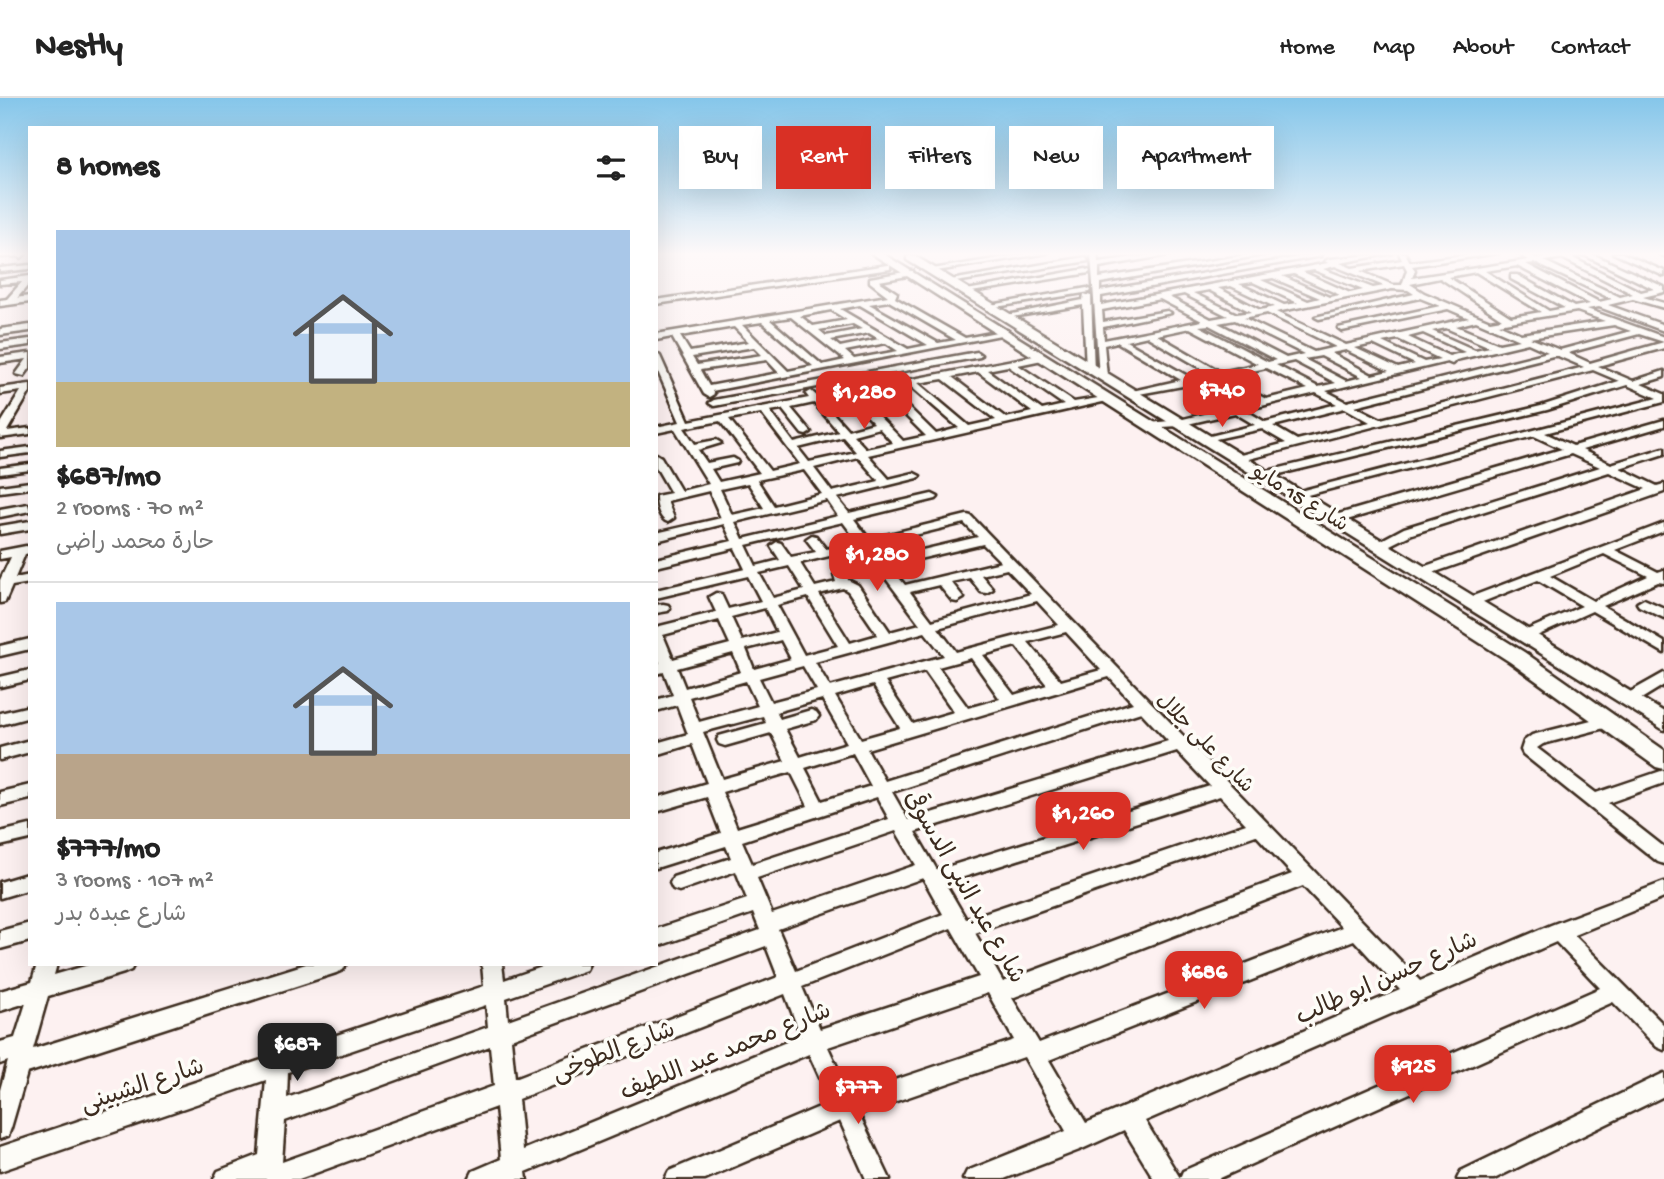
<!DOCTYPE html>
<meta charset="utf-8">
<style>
:root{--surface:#fff;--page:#f6f6f6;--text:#222;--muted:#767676;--line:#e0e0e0;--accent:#d93025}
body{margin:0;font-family:"Gochi Hand","Playpen Sans Arabic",sans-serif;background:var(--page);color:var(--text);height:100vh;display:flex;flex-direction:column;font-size:26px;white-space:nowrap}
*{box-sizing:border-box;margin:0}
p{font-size:23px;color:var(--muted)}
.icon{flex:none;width:38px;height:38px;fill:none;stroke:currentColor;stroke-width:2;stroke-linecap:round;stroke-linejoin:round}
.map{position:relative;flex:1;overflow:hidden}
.details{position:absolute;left:28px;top:28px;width:630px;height:840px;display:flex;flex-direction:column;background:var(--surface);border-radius:0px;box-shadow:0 7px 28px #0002}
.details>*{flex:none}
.guide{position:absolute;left:679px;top:28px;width:665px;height:63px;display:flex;gap:14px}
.price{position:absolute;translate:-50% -60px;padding:0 16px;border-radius:14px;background:var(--accent);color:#fff;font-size:23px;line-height:46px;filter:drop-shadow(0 2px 4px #0008)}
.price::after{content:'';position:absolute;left:50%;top:42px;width:21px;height:16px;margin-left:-10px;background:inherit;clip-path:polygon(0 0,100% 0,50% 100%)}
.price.active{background:#222;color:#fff}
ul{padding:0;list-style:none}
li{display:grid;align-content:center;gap:14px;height:371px;padding:0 28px}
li+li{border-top:2px solid var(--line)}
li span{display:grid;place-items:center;height:217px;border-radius:0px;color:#555}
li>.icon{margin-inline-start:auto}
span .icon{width:126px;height:126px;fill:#fffc;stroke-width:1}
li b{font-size:30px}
h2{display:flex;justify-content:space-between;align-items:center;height:84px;padding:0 28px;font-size:30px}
.chip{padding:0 24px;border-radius:0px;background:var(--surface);box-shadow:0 7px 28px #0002;font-size:24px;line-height:63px}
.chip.active{background:var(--accent);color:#fff}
header{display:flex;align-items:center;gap:42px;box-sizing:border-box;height:98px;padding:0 35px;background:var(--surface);border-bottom:2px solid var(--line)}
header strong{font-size:33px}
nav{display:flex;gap:38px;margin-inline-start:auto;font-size:24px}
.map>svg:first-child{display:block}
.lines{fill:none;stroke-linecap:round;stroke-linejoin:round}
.minor-casing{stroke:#3b2a1e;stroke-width:5}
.tertiary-casing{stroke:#3b2a1e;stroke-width:5}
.secondary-casing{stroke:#3b2a1e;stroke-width:5}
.minor{fill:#fdfcf7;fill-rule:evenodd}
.tertiary{fill:#fdfcf7;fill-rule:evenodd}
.secondary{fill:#fdfcf7;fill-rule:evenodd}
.labels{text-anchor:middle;stroke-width:7;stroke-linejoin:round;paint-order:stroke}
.street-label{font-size:21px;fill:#3b2a1e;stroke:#fdfcf7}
.near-street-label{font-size:24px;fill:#3b2a1e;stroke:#fdfcf7}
</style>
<header>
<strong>Nestly</strong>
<nav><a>Home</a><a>Map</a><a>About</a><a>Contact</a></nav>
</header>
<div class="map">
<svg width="1664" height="1081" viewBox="0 0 1664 1081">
<rect width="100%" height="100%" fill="#fdf1f1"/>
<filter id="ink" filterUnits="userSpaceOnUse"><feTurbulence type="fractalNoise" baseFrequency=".0143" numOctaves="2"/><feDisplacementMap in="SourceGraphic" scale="14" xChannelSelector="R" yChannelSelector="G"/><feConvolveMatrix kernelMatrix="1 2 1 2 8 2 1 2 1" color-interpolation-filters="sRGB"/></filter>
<g filter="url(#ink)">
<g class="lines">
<defs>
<path id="minor" d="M0,155H26L21,160L18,158L0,159Z
M1031,155H1047L930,174L926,172Z
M1091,155H1097L1098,164L1165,155H1181L1099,169V180L1259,155H1274L1100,185V193L1317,156L1321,158L1101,198V207L1328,165L1325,163L1329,161L1393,155L1340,165L1352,170L1402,162L1399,155H1405L1410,164L1480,155H1498L1412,168L1415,172L1412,180L1528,162L1517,155H1525L1537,160L1572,155H1590L1664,189V194L1643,199L1664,205V210L1633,201L1608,207L1664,227V233L1599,209L1587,211L1664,239V250L1598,268L1633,283L1664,273V279L1641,286L1664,296V304L1545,335L1573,348L1664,322V328L1582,352L1611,366L1664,350V356L1620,370L1657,388L1664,386V394L1427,477H1417L1416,474L1417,471L1646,391L1609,374L1412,436L1380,452L1376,451L1374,448L1376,445L1404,430L1600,369L1571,356L1340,424L1336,425L1330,421L1332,418L1562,351L1534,338L1296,400L1290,397L1292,395L1657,300L1627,287L1547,312L1263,380L1259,379V375L1541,308L1619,283L1593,272L1237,364L1232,361L1233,359L1286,345L1262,331L1202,344V340L1255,327L1235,315L1179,328L1146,330V326L1150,325L1179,322L1228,310L1188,287L1128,298V294L1181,282L1117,244L1104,247L1107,278L1099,280ZM1584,157L1654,191L1641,194L1571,159ZM1562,160L1633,196L1620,199L1544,163ZM1535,165L1612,201L1599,204L1526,166ZM1404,166L1407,172L1402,187H1393L1360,173ZM1335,168L1384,188L1373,190L1323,171ZM1517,168L1590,206L1574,209L1517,177H1511V181L1565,210L1549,213L1485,173ZM1314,172L1363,192L1350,195L1303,174ZM1476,174L1541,214L1511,219L1448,179ZM1294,176L1340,197L1329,199L1282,178ZM1273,180L1320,200L1308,203L1261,182ZM1440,180L1502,221L1490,223L1424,195L1410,186ZM1253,184L1298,205L1284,207L1239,186ZM1231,188L1275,209L1260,212L1218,190ZM1392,191L1408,192L1414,196L1315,219L1319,221L1420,200L1440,208L1338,230L1342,233L1448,211L1469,220L1346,247L1276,214ZM1209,192L1251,214L1237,216L1193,195ZM1184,196L1228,218L1211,221L1169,199ZM1160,201L1202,223L1104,242L1103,229L1171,215L1167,213L1103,224L1102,212ZM1577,213L1605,223L1521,236L1498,226ZM1267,215L1336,249L1314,254L1244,220ZM1235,222L1304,256L1286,260L1218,225ZM1476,223L1520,242L1499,246L1456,228ZM1209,227L1276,262L1268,264L1199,228ZM1614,227L1631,233L1560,252L1530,240ZM1190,230L1258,266L1221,274L1157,237ZM1446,230L1490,249L1475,252L1432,233ZM1423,235L1465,254L1449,258L1408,239ZM1639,236L1664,244L1590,265L1568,255ZM1148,238V239L1211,276L1191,280L1126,243ZM1398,241L1440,261L1424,264L1382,244ZM1528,245L1548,254L1347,304L1326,293L1447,264L1452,266L1456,262ZM1373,246L1415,266L1398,270L1355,250ZM1346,252L1389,273L1372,277L1331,255ZM1321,258L1362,279L1346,283L1304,261ZM1553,258H1558L1584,269L1381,321L1355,308ZM1294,263L1336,285L1318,289L1276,267ZM1266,270L1308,291L1266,301L1225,279ZM1215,281L1256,304L1238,308L1198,284ZM1316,295L1337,306L1265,324L1245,312ZM1345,310L1370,324L1297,342L1273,328Z
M1613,155H1622L1664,173V178Z
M1658,155H1664V158Z
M1085,159L1088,163L949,185L945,183Z
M30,167V171L0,174V170Z
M887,167H890V171L656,206V202Z
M1086,171L1090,173L1089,175L965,195L961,193Z
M910,173H913V177L879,183L897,195L895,200L965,240L1007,232L1011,235L712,293L714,296L709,299L704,296L672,239L656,242V236L888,198L870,184V180ZM889,203L956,242L938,245L869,206ZM860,207L928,247L908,251L840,211ZM831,212L847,222L813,228L800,218ZM791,219L845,262L822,267L770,222ZM762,224L813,268L788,273L742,227ZM853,226L862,231L826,238L819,232ZM734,229L749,244L690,254L680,238ZM869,235L879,241L840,249L831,242ZM886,245L898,253L854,261L845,253ZM754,249L762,257L697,267L692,259ZM767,262L779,275L709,288L700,272Z
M30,178V185L13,205H7V201L22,184L0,186V182Z
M1087,190L1091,192L1090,194L989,210L985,208Z
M1084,196L1091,198L1094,273L1086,271L1083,207L1006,220L1002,218L1083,202Z
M30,227V233L0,237V231Z
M30,241V247L0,251V245Z
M977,254L981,257L980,259L714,308L709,305L714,302Z
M30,255V270L24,278L16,276L27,261L0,265V259Z
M656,255L660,258L689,323L809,300L806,296L811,293L818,299L1044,256L1048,259L1047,261L1018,267L1074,304L1110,298L1112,300L1107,303L868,357L889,381L914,375L920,378L918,380L837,400L849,415L932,396L938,399L936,401L854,421L869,441L967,417L971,418L1420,883L1551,827L1664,784V800L1574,837L1664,927V952L1657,949L1613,904L1218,1081H1154L1124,1032L1082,1051L1004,1081H963L967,1073L1066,1033L1024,959L859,1016L890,1081H866L840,1023L705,1081H665L669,1073L831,1004L809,956L526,1074L527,1081H469L473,1073L501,1061L496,1009L299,1081H214L218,1073L259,1057L266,982L0,1073V1049L484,888L482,866H502L504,882L551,866H589L586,872L506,900L508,922L760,832L753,815L656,849V831L747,801L736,773L679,793L673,791L670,785L673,779L731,760L726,748L656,770V755L721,735L707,699L656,714V700L707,685L692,646L656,657V645L688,636L677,607L656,613V602L673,597L664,574L656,576V566L660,565L656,555V529L716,514L709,499L716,495L721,496L728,511L761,503L748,478L656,500V492L745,471L735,450L656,469V461L732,443L724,426L656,443V435L721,420L709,393L667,403L674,420L668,424C659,421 656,407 656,398L671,395L656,369V356L661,359L681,393L709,386L675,331L656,335V329L680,324L656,269ZM1008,268L1064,307L1042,312L987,272ZM978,274L1032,314L1006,320L952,279ZM943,281L996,322L969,328L918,285ZM909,287L959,330L936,336L890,291ZM881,293L926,338L903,343L858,297ZM849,299L874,325L848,332L823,304ZM814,305L839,334L794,345L770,313L782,311L802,336L806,337L811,334L791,310ZM761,315L800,366L770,373L729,321ZM720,323L760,375L719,384L711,371L737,365L738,363L733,360L707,365L698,352L721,345L716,342L695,346L684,330ZM879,330L893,345L866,351L853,337ZM843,339L856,354L809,364L798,350ZM858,359L879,383L832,394L814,370ZM804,372L822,396L774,408L757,382ZM748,385L764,410L732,417L720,391ZM827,402L838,418L743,441L735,424ZM843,424L858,444L826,451L816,438L812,437L806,441L816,454L791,459L781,445L777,444L771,448L780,462L756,468L746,447ZM964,425L978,439L884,461L874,447ZM983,446L1001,464L905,487L889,468ZM863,450L873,464L837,472L834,477L836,484L815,489L800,465ZM789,468L804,492L773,500L759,475ZM878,470L920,526L890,534L858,487L848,482L847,478ZM1007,471L1031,496L932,523L910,494L939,487L952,503L957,504L964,500L951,484L970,480L981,494L986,495L993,491L981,477ZM843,490L848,493L878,537L850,545L819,496ZM808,499L838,548L804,557L777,507ZM1037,503L1059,527L956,554L938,530ZM765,510L777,534L742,543L731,519ZM719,522L730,546L673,561L663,537ZM925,534L944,558L830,589L815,564ZM1066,534L1101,572L1061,583L1028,544ZM781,542L791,561L754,571L746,551ZM1016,548L1047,587L1014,597L983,557ZM733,555L741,574L685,590L677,570ZM971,560L1000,601L968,610L938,569ZM803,568L817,592L771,604L759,580ZM925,573L954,614L913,626L885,584ZM1109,579L1133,605L885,683L867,651ZM746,583L758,608L699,624L689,599ZM873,587L900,630L861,641L835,598ZM822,601L847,645L800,659L785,631L816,622L819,618L816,614L811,612L780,621L776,614ZM1141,614L1168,643L908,722L892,694ZM763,618L766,625L719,638L717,642L719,646L725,648L771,635L785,663L722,681L703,634ZM1177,653L1210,688L937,772L915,734ZM853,655L871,688L822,703L805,670ZM791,674L808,708L737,730L722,694ZM1220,698L1246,726L966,821L945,785ZM877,699L889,721L752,766L742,743ZM896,733L916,767L772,816L757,780ZM1256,737L1292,776L1003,884L975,835ZM923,780L943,816L796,873L778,831ZM1303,788L1342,829L1039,945L1012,900ZM951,830L979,879L820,931L802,889ZM1354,842L1400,892L1086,1025L1049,962ZM1556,844L1600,890L1183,1073L1180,1080L1145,1023ZM766,848L778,879L515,980L511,941ZM988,895L1014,942L850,997L828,949ZM785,896L801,938L523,1052L518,1001ZM486,907L488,929L287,1000L288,974ZM490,948L494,988L282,1064L285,1023Z
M30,286V294L7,333L30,330V336L0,340V327L21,293L0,296V290Z
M30,349V355L0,359V353Z
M30,366V372L0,376V370Z
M30,384V390L0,394V388Z
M28,406L30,413L0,419V411Z
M30,423V431L0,436V428Z
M1664,425V433L1615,452L1658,474L1664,472V485L1658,484L1603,508L1664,544V555L1592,513L1530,541H1520L1518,538L1520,535L1582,508L1538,482L1475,507H1465L1463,504L1465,501ZM1604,456L1648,478L1593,503L1550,478Z
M26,448L30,449V455L25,456L15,480L30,477V485L12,488L5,504L0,505V482L11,459L0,461V453Z
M1644,501L1664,510V520L1639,508L1637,505Z
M663,506L668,507L670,510L668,513L656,515V507Z
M30,541V551L0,558V548Z
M30,572V582L0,589V579Z
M1664,575V587L1633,606H1623L1620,602L1623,598Z
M30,608V619L0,627V615Z
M1611,617L1616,619L1619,623L1616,627L1543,646L1537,650L1596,695L1664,672V685L1608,705L1664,749V766L1658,764L1523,656L1521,652L1524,643L1532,637Z
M30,642V654L0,662V650Z
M30,687V701L0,708V694Z
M30,727V741L0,748V734Z
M30,775V791L0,800V784Z
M30,825V843L0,851V833Z
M37,866H57L54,877L92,866H134L131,872L124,875L48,898L33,951L306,866H346L343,872L336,875L27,975L11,1030L8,1038L0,1041V992L8,963L0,966V944L15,940L26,905L0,913V893L32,884Z
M1664,975V998L1494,1081H1457L1461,1073Z"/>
<path id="tertiary" d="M30,198V204L0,208V202Z"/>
<path id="secondary" d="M871,155H882L1524,554L1664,652V671L1656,669L1510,564Z
M907,158H915L1664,614V632L907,162Z"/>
</defs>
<use href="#minor" class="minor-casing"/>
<use href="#tertiary" class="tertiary-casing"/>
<use href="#secondary" class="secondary-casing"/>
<use href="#minor" class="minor"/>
<use href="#tertiary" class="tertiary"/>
<use href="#secondary" class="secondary"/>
</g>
</g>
<linearGradient id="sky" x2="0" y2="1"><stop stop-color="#85c6ea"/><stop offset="0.51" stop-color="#fef9f9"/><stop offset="1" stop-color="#fef9f9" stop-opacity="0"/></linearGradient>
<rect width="1664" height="306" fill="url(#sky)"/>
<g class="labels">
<g class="street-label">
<text transform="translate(1301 399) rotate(32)" y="7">شارع 15 مايو</text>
<text transform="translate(1206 644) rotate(46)" y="7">شارع على جلال</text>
</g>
<g class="near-street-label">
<text transform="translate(966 788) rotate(60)" y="8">شارع عبد النبى الدسوقى</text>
<text transform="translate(1386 879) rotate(-24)" y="8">شارع حسن ابو طالب</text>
<text transform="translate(613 952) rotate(-21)" y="8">شارع الطوخى</text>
<text transform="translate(725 952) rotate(-22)" y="8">شارع محمد عبد اللطيف</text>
<text transform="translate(142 986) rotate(-18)" y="8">شارع الشبينى</text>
</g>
</g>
</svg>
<b class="price" style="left:1222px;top:331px">$740</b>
<b class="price" style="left:864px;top:333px">$1,280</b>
<b class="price" style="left:877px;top:495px">$1,280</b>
<b class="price" style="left:1083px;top:754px">$1,260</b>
<b class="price" style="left:1204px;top:913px">$686</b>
<b class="price active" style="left:297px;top:985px">$687</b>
<b class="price" style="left:1413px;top:1007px">$925</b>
<b class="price" style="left:858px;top:1028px">$777</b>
<div class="guide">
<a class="chip">Buy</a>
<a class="chip active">Rent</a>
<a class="chip">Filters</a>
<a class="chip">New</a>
<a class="chip">Apartment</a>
</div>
<section class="details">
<h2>8 homes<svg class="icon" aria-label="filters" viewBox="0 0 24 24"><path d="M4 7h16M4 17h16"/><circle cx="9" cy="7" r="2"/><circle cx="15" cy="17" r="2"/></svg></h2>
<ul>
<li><span style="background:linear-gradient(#a9c7e8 70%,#c2b280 0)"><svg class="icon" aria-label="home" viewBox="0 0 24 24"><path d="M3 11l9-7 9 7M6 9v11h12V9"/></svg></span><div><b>$687/mo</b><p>2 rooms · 70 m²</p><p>حارة محمد راضى</p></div></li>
<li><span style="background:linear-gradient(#a9c7e8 70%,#b9a48a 0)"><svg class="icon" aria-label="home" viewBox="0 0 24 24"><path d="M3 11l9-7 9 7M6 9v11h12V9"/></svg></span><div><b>$777/mo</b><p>3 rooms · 107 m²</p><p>شارع عبده بدر</p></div></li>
</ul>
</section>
</div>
